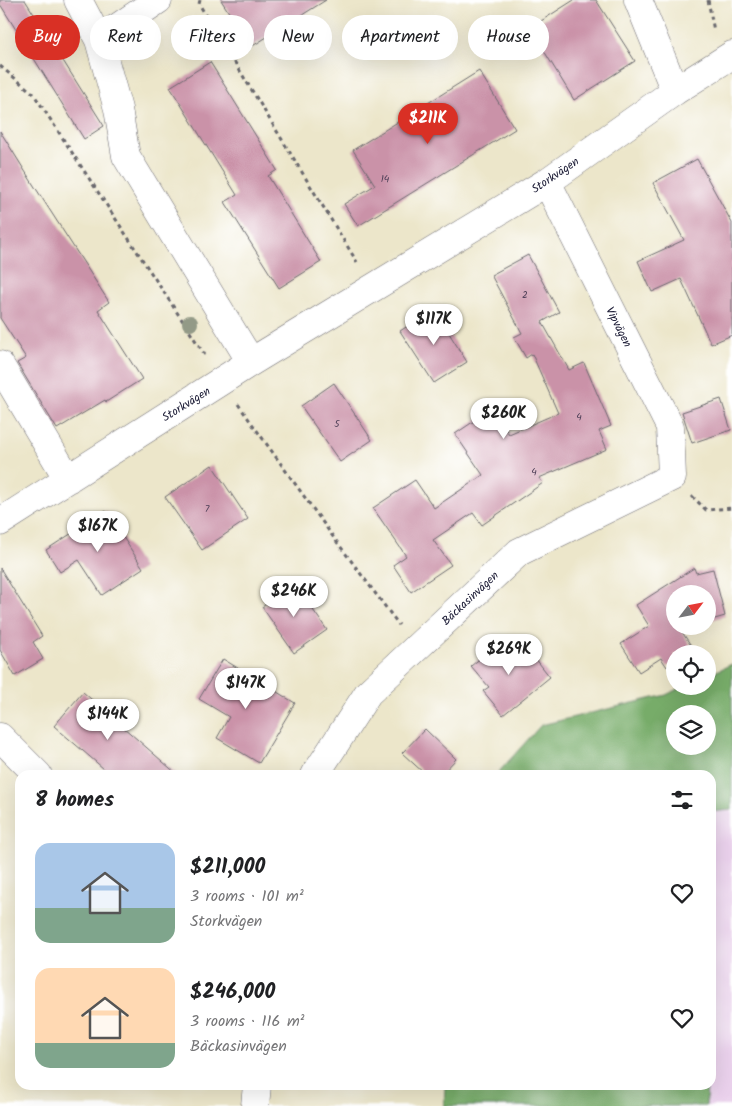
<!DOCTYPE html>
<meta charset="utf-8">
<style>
:root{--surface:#fff;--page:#f2f2f2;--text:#202124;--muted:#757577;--accent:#d93025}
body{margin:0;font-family:Kalam,sans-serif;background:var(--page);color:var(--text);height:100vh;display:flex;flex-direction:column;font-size:19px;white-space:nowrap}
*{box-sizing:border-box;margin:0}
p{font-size:16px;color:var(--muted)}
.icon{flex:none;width:28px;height:28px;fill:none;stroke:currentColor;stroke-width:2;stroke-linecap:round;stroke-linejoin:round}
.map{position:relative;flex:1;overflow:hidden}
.side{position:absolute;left:15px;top:770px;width:701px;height:320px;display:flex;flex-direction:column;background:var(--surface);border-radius:15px;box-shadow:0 5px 20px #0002}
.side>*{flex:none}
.guide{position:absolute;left:15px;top:15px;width:702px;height:45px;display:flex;gap:10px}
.needle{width:32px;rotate:58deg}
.tools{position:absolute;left:666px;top:585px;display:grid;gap:10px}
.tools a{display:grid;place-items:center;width:50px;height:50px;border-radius:50%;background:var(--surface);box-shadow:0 5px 20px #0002;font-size:25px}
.price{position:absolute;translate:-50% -42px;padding:0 11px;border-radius:18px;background:#fff;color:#222;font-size:16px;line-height:32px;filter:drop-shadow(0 1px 2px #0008)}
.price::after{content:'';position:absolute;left:50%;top:30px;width:15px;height:11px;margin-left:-8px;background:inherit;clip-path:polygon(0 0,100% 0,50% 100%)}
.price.on{background:var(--accent);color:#fff}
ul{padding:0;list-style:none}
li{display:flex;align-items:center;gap:15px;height:125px;padding:0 20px}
li span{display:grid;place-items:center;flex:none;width:140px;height:100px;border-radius:15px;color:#555}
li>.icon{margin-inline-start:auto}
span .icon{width:60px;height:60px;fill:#fffc;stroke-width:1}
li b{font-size:21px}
h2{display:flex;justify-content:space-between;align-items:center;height:60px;padding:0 20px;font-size:21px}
.chip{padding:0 18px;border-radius:22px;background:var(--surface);box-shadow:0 5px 20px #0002;font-size:18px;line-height:45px}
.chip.on{background:var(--accent);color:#fff}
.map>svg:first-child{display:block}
.built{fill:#ead1ec}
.forest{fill:#77ac69;stroke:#4c6752;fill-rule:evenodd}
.building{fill:#ca92a8}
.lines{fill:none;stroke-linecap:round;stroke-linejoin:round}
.minor-casing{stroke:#69676d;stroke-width:29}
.path{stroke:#69676d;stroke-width:3;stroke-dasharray:4 4;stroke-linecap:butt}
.minor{stroke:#fff;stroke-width:28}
.tree{fill:#939a87}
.labels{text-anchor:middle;stroke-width:4.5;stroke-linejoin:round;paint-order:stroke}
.number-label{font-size:10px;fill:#4c3e56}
.street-label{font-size:12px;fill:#22223b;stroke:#fff}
</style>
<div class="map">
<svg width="732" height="1106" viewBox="0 0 732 1106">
<rect width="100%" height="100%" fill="#fff"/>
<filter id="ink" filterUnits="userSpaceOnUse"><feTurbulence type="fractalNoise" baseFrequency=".02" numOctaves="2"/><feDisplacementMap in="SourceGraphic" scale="10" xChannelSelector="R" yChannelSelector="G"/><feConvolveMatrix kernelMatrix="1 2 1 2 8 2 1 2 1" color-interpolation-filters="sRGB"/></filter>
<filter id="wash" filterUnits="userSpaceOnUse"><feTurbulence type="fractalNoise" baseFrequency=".0096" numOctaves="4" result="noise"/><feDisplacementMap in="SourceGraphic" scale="20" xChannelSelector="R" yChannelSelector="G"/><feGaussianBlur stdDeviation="1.12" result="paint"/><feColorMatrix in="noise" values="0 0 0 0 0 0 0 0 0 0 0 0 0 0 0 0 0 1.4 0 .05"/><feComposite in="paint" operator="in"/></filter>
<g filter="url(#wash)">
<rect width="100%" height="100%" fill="#ece6ca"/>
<path class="built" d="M732,810V1106H706L707,1085H711V812Z"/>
<path class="forest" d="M732,664V810L711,812V775H496L541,725L666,695L684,686H708V675ZM675,714H708V746H675Z
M445,1085H707L706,1106H444Z"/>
<g id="blocks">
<path class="building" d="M0,0H25L104,126L84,139L0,4Z
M221,0H326L251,47Z
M574,0H596L635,61L574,100L530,28Z
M210,62L277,170L268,176L321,262L279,288L225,202L237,195L170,87Z
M479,71L515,129L358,226L344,204L375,185L353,150Z
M0,131L33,184L109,302L98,310L142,379L106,402L105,400L57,429L17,363L26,358L0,318Z
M697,159L732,223V335L711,344L681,279L652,292L638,261L684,240L653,183Z
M528,255L559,312L542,322L569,370L584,363L611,426L599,431L607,449L539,478L543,483L482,525L473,513L433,540L451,565L411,592L393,565L406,556L373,508L415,480L434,508L483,475L455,434L492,409L509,434L558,413L532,354L526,358L514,337L522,333L491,275Z
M434,309L467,362L434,383L400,331Z
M334,383L372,440L340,462L301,406Z
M721,399L731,430L692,443L682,412Z
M212,465L248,519L202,550L165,497Z
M106,511L143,568L102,595L79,560L60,572L46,550Z
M0,568L42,636L33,642L43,659L15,676L0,650Z
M694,568L696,573L713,569L725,616L708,621V594H675V626H689L680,629L694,650L688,654H675V662L667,667L661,658L639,672L621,644L649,626L636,605Z
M295,584L327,630L294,653L262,607Z
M501,641L515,659L528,649L550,677L503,715L483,691L489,687L471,666Z
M223,659L295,703L259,763L217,738L229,717L199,699Z
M83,692L178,775H111L54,726Z
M425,729L456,759L441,775H426L402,753Z"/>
</g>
</g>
<g filter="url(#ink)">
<use href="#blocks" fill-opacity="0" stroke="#69676d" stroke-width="1"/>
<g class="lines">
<defs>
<path id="minor" d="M78,0L99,40L118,109L126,156L251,362
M638,0L675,91
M99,40L158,0
M0,365L68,479
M0,522L251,362L547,182L675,91L732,55
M0,737L38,775
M315,775L368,693L519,552L672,477L670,427L547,182
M255,1106L257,1085"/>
</defs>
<use href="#minor" class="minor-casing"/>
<path class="path" d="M200,0L199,4L357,262
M708,0L714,31
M0,66L33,93L205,355
M238,404L334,538L399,625
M692,496L706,510L732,508"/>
<use href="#minor" class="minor"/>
</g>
<circle class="tree" cx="190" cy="323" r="8"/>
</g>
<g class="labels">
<g class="number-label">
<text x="385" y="182">14</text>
<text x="525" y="298">2</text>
<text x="579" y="420">4</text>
<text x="337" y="427">5</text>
<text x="534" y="475">4</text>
<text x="207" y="512">7</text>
</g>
<g class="street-label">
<text transform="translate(555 175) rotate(-34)" y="4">Storkvägen</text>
<text transform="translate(619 327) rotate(63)" y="4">Vipvägen</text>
<text transform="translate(186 404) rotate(-32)" y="4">Storkvägen</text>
<text transform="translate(470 598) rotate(-43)" y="4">Bäckasinvägen</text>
</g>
</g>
</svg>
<div class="tools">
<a><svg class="needle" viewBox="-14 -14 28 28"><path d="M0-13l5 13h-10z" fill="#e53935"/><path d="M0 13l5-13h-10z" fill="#757577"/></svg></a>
<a><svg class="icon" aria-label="locate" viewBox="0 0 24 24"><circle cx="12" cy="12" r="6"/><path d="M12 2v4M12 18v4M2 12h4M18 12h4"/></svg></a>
<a><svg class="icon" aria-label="layers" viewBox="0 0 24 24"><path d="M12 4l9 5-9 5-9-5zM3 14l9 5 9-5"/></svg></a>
</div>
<b class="price on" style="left:428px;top:145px">$211K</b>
<b class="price" style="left:434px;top:346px">$117K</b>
<b class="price" style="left:504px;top:440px">$260K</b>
<b class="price" style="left:98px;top:553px">$167K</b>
<b class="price" style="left:294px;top:618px">$246K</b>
<b class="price" style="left:509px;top:676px">$269K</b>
<b class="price" style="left:246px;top:710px">$147K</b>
<b class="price" style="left:108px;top:741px">$144K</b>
<div class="guide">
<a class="chip on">Buy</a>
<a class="chip">Rent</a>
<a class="chip">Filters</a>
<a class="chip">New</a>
<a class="chip">Apartment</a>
<a class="chip">House</a>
</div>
<section class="side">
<h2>8 homes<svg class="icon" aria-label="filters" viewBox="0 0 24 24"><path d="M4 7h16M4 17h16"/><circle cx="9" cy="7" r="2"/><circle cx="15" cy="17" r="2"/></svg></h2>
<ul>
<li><span style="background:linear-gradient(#a9c7e8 65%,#7fa58c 0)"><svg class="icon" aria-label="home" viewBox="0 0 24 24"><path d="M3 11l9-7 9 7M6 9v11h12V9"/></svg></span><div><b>$211,000</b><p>3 rooms · 101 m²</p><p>Storkvägen</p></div><svg class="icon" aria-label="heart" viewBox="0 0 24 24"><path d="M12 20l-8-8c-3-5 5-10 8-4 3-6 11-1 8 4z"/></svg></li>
<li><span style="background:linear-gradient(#ffd9b3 75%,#7fa58c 0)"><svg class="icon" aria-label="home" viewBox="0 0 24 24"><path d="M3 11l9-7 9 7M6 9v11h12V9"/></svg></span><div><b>$246,000</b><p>3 rooms · 116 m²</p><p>Bäckasinvägen</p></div><svg class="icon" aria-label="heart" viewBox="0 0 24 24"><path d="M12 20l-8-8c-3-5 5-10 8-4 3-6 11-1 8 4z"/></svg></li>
</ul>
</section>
</div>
